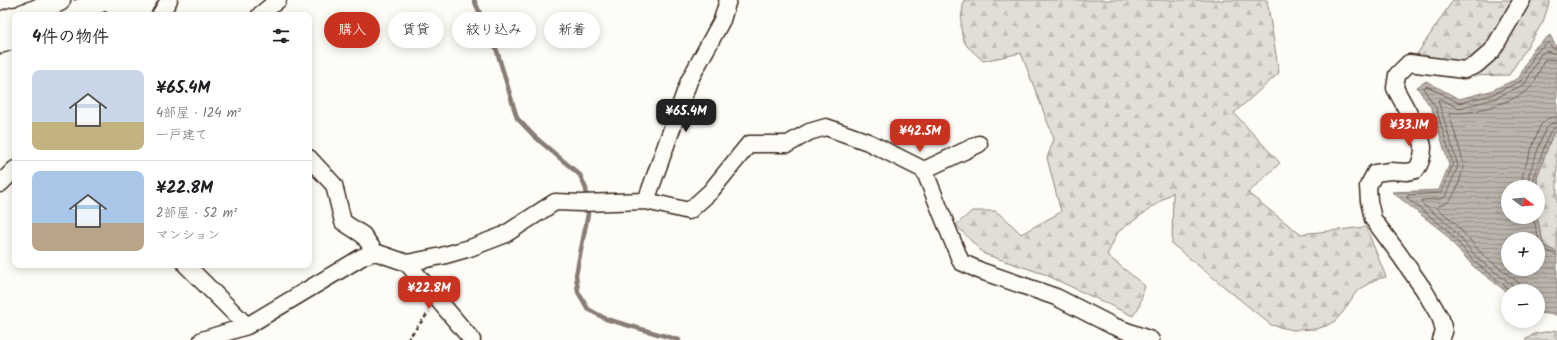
<!DOCTYPE html>
<html lang="ja">
<meta charset="utf-8">
<style>
:root{--surface:#fff;--page:#f6f6f6;--text:#202124;--muted:#757577;--line:#e0e0e0;--accent:#c8321e}
body{margin:0;font-family:Kalam,"Klee One",sans-serif;background:var(--page);color:var(--text);height:100vh;display:flex;flex-direction:column;font-size:15px;white-space:nowrap}
*{box-sizing:border-box;margin:0}
p{font-size:13px;color:var(--muted)}
.icon{flex:none;width:22px;height:22px;fill:none;stroke:currentColor;stroke-width:2;stroke-linecap:round;stroke-linejoin:round}
.map{position:relative;flex:1;overflow:hidden}
.sheet{position:absolute;left:12px;top:12px;width:300px;height:256px;display:flex;flex-direction:column;background:var(--surface);border-radius:8px;box-shadow:0 2px 10px #0003}
.sheet>*{flex:none}
.guide{position:absolute;left:324px;top:12px;width:380px;height:36px;display:flex;gap:8px}
.needle{width:26px;rotate:106deg}
.tools{position:absolute;left:1501px;top:180px;display:grid;gap:8px}
.tools a{display:grid;place-items:center;width:44px;height:44px;border-radius:50%;background:var(--surface);box-shadow:0 2px 10px #0003;font-size:20px}
.price{position:absolute;translate:-50% -34px;padding:0 9px;border-radius:8px;background:var(--accent);color:#fff;font-size:13px;line-height:26px;filter:drop-shadow(0 1px 2px #0008)}
.price::after{content:'';position:absolute;left:50%;top:24px;width:12px;height:9px;margin-left:-6px;background:inherit;clip-path:polygon(0 0,100% 0,50% 100%)}
.price.active{background:#222;color:#fff}
ul{padding:0;list-style:none}
li{display:flex;align-items:center;gap:12px;height:100px;padding:0 20px}
li+li{border-top:1px solid var(--line)}
li span{display:grid;place-items:center;flex:none;width:112px;height:80px;border-radius:8px;color:#555}
li>.icon{margin-inline-start:auto}
span .icon{width:48px;height:48px;fill:#fffc;stroke-width:1}
li b{font-size:17px}
h2{display:flex;justify-content:space-between;align-items:center;height:48px;padding:0 20px;font-size:17px}
.chip{padding:0 14px;border-radius:18px;background:var(--surface);box-shadow:0 2px 10px #0003;font-size:14px;line-height:36px}
.chip.active{background:var(--accent);color:#fff}
.map>svg:first-child{display:block}
.forest{fill:url(#forest-firs);stroke:#8e847a}
.water{fill:url(#water-rules);stroke:#887d74;fill-rule:evenodd}
.lines{fill:none;stroke-linecap:round;stroke-linejoin:round}
.shore{stroke:#6e6157;stroke-width:1}
.stream{stroke:#887d74;stroke-width:4.5}
.street-casing{stroke:#3b2a1e;stroke-width:19}
.primary-casing{stroke:#3b2a1e;stroke-width:25}
.path{stroke:#3b2a1e;stroke-width:2.5;stroke-dasharray:4 3;stroke-linecap:butt}
.street{stroke:#fdfcf7;stroke-width:16}
.primary{stroke:#fdfcf7;stroke-width:22}
.primary-bridge-casing{stroke:#3b2a1e;stroke-width:25;stroke-linecap:butt}
.primary-bridge{stroke:#fdfcf7;stroke-width:22}
</style>
<div class="map">
<svg width="1557" height="340" viewBox="0 0 1557 340">
<defs>
<pattern id="forest-firs" width="22" height="20" patternUnits="userSpaceOnUse"><rect width="22" height="20" fill="#e1ded7"/><path d="M5 1l3.5 6h-7zM16 11l3.5 6h-7z" fill="#c2bfb8"/></pattern>
<pattern id="water-rules" width="6" height="5" patternUnits="userSpaceOnUse"><rect width="6" height="5" fill="#bbb4ad"/><path d="M0 2.5h6" fill="none" stroke="#99938c"/></pattern>
</defs>
<rect width="100%" height="100%" fill="#fdfcf7"/>
<filter id="ink" filterUnits="userSpaceOnUse"><feTurbulence type="fractalNoise" baseFrequency=".025" numOctaves="2"/><feDisplacementMap in="SourceGraphic" scale="8" xChannelSelector="R" yChannelSelector="G"/><feConvolveMatrix kernelMatrix="1 2 1 2 8 2 1 2 1" color-interpolation-filters="sRGB"/></filter>
<g filter="url(#ink)">
<path class="forest" d="M964,0H1267L1279,73L1234,113L1280,163L1248,193L1300,234L1366,227L1386,277L1374,280L1356,292L1343,312L1335,321L1326,326L1316,329L1293,330L1271,325L1172,244L1173,192L1118,232L1107,255L1145,286L1139,307L1133,316L1044,274L984,254L956,225L972,211H995L1005,218L1021,234L1061,212L1047,158L1054,139L1021,53L983,61C978,56 972,51 967,46C957,33 962,14 964,0Z
M1453,0H1550L1543,22L1509,75L1467,76L1417,54Z
M1557,131V252L1544,246L1537,217H1538L1537,177L1553,133Z
M1557,330V340H1525L1534,334Z"/>
<path class="water" d="M1550,35L1557,49V131L1553,133L1537,177V187H1508V217H1537L1544,246L1557,252V315L1538,313V291H1508V293L1473,266L1443,232L1392,192L1439,190L1449,165L1432,109L1417,87L1426,81L1459,99L1490,91L1519,78L1533,49ZM1508,239H1538V269H1508Z"/>
<g class="lines">
<path class="shore" d="M1522,187L1523,172L1540,126L1548,118L1557,117
M1528,187L1529,174L1545,130L1550,124L1557,123
M1533,187L1534,175L1550,132L1554,128H1557
M1533,217L1541,248L1557,255
M1511,291L1476,263L1446,229L1407,198L1408,195L1441,193L1453,164L1436,108L1423,88L1427,86L1459,103L1491,95L1521,81L1536,52L1547,43H1549L1553,49H1557
M1517,291L1514,286L1479,260L1450,226L1421,203L1422,200L1440,199L1445,197L1458,166L1438,100L1440,99L1459,108L1494,99L1525,84L1540,55L1546,51L1557,54
M1523,291L1519,283L1483,255L1454,222L1437,208L1438,206C1442,205 1446,204 1450,200C1456,194 1465,169 1463,161L1449,113L1451,112C1466,117 1518,100 1529,89C1537,81 1540,68 1545,59L1557,60"/>
<path class="stream" d="M474,0L497,51L517,118L535,137L580,175L586,189L588,214L576,275L578,292L588,309L606,319L679,340"/>
<defs>
<path id="street" d="M160,15L169,0
M260,15L278,0
M309,158L334,185L343,222L363,235L375,252
M924,170L979,144
M0,184L15,169
M646,201L689,211L710,192L749,144H788L809,132L826,127L868,142L924,170L961,262L981,271L1056,297L1113,326L1151,340
M407,263L472,340
M186,265L247,326
M202,340L247,326L362,257L375,252L407,263L442,256L470,248L504,235L555,202L581,203L646,201L689,81L722,20L728,0
M1441,340L1444,332L1441,319L1424,290L1399,254L1373,219L1369,201L1368,186L1375,173L1390,171L1407,172L1416,170C1421,163 1423,156 1423,147C1423,137 1401,99 1395,88L1397,75L1409,63L1464,70L1476,65L1492,51L1522,0"/>
<path id="primary" d="M24,15L36,11L59,0
M0,23L15,18
M0,42L15,37"/>
</defs>
<use href="#street" class="street-casing"/>
<use href="#primary" class="primary-casing"/>
<path class="path" d="M407,340L429,312"/>
<use href="#street" class="street"/>
<use href="#primary" class="primary"/>
<defs>
<path id="primary-bridge" d="M79,11L102,0"/>
</defs>
<use href="#primary-bridge" class="primary-bridge-casing"/>
<use href="#primary-bridge" class="primary-bridge"/>
</g>
</g>
</svg>
<div class="tools">
<a><svg class="needle" viewBox="-14 -14 28 28"><path d="M0-13l5 13h-10z" fill="#e53935"/><path d="M0 13l5-13h-10z" fill="#757577"/></svg></a>
<a>+</a>
<a>−</a>
</div>
<b class="price active" style="left:686px;top:133px">¥65.4M</b>
<b class="price" style="left:1409px;top:147px">¥33.1M</b>
<b class="price" style="left:920px;top:153px">¥42.5M</b>
<b class="price" style="left:429px;top:310px">¥22.8M</b>
<div class="guide">
<a class="chip active">購入</a>
<a class="chip">賃貸</a>
<a class="chip">絞り込み</a>
<a class="chip">新着</a>
</div>
<section class="sheet">
<h2>4件の物件<svg class="icon" aria-label="filters" viewBox="0 0 24 24"><path d="M4 7h16M4 17h16"/><circle cx="9" cy="7" r="2"/><circle cx="15" cy="17" r="2"/></svg></h2>
<ul>
<li><span style="background:linear-gradient(#c9d6e8 65%,#c2b280 0)"><svg class="icon" aria-label="home" viewBox="0 0 24 24"><path d="M3 11l9-7 9 7M6 9v11h12V9"/></svg></span><div><b>¥65.4M</b><p>4部屋 · 124 m²</p><p>一戸建て</p></div></li>
<li><span style="background:linear-gradient(#a9c7e8 65%,#b9a48a 0)"><svg class="icon" aria-label="home" viewBox="0 0 24 24"><path d="M3 11l9-7 9 7M6 9v11h12V9"/></svg></span><div><b>¥22.8M</b><p>2部屋 · 52 m²</p><p>マンション</p></div></li>
</ul>
</section>
</div>
